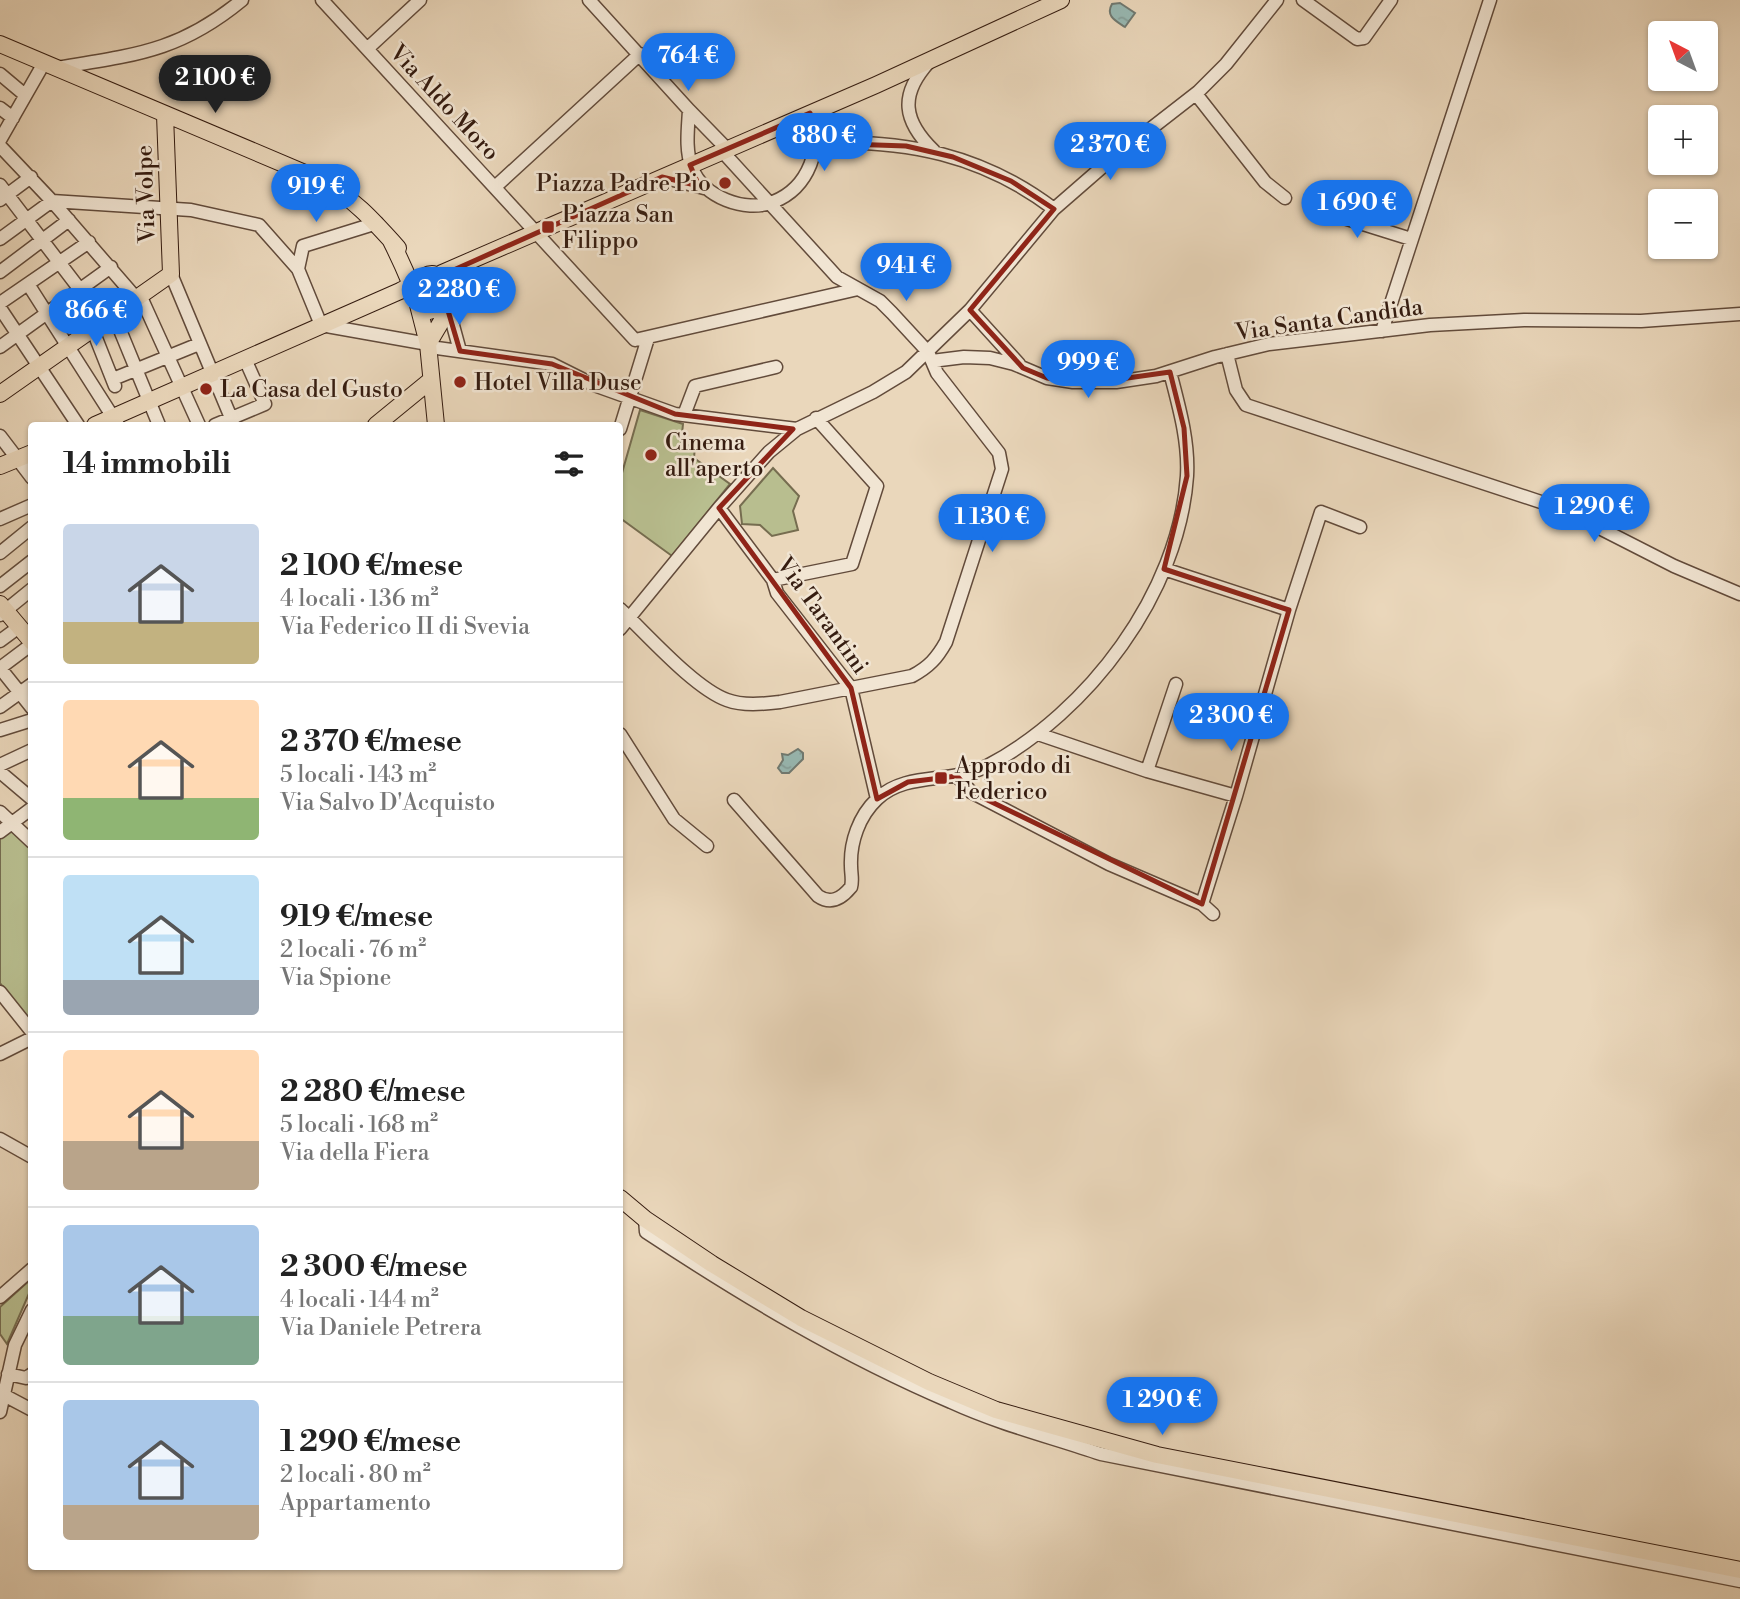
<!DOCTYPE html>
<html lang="it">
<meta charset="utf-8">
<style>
:root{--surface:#fff;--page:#f2f2f2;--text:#222;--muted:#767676;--line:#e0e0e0;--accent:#1a73e8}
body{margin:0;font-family:"Libre Bodoni",serif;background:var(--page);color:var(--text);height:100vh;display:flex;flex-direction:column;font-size:26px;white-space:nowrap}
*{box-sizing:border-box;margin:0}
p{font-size:23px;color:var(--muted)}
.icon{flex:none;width:38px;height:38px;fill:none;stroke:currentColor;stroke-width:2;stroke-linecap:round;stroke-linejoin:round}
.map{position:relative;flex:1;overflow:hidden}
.panel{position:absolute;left:28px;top:422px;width:595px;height:1148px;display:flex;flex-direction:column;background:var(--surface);border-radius:7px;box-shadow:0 2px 5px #0004}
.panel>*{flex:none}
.needle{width:46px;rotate:319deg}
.fabs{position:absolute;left:1648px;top:21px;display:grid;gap:14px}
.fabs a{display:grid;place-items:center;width:70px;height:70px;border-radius:7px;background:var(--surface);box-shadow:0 2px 5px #0004;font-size:35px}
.price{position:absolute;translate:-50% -60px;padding:0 16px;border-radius:24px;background:var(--accent);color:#fff;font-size:23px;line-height:46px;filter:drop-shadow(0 2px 4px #0008)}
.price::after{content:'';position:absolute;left:50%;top:42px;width:21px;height:16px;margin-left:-10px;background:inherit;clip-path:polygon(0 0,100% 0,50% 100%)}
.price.active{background:#222;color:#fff}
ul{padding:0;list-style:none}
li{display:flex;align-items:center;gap:21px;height:175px;padding:0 35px}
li+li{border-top:2px solid var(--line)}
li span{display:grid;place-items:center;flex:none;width:196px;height:140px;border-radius:7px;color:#555}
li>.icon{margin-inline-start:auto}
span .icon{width:84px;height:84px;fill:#fffc;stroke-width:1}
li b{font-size:30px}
h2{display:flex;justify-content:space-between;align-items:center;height:84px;padding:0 35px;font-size:30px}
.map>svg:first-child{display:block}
.green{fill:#b8be8f;stroke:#766d50;stroke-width:2}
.water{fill:url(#water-ripples);stroke:#707a72;stroke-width:2}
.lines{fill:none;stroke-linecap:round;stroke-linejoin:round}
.minor-casing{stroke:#624b3b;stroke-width:15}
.major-casing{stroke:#351c10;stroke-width:18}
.minor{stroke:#f1e5d3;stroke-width:12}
.major{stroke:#ead7bb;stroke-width:16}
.marked{fill:none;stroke:#8f2418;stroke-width:5;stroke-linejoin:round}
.poi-dot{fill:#8f2418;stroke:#f1e5d3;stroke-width:2.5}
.labels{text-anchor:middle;stroke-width:5;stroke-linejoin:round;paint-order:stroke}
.street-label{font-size:23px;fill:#351c10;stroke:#f1e5d3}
.poi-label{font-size:23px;fill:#351c10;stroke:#f1e5d3;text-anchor:start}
</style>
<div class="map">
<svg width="1740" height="1599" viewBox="0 0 1740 1599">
<defs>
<pattern id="water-ripples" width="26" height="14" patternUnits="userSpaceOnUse" patternTransform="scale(1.75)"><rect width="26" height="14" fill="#98b9b3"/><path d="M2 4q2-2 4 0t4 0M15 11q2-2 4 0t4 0" fill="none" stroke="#849e99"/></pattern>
</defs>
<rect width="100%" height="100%" fill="#ead7bb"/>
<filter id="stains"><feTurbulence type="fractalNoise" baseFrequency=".00286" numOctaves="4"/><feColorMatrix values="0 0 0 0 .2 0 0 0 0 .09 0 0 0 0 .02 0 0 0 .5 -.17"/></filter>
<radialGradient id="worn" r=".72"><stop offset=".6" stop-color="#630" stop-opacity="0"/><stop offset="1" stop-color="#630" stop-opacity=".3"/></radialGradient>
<path class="green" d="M640,410L683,424L681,444L695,446L694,458L730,484L672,556L620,518V480Z
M773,468L799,496L793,511L798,530L772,536L760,525L742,524L740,506Z
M9,828L31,848V1023L0,983V836Z
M31,1279V1289L7,1344L0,1334V1307Z"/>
<path class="water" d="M1120,3L1135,13L1125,27C1116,21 1105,16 1112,4Z
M798,749L803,753V759L789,773H782L778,768L783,760L782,754L788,755Z"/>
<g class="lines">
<defs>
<path id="minor" d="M322,0L635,340L858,289
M589,0L689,110
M1303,0L1357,39L1364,38L1391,0
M367,49L420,0
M929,62C899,95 903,121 934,151
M56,68C134,55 179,52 242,0
M0,74L25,95
M1196,94L1265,182L1285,198
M0,108L13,118
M0,140L44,63
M817,143C905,139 983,155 1054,209
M0,146L52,201L136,298
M727,149L689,110C688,129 685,150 692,168C703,197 745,213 773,202C809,188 824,146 810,113
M662,177L704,188
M0,185L104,321
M495,187L640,54
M0,200L31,177
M1312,208L1411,239
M0,239L52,201L191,210L259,225L298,269L321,325L428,344L437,348L552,364L594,385L675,414L797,429
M298,269L303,246L377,223
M0,272L69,220
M171,274L234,425
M28,284L118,425
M140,295L199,425
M0,303L89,242
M0,308L78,425
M970,310L1019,364
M447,312L451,318L460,351
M113,313L159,425
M92,328L115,386
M1382,331L1490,0
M0,347L111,267
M1227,354L1236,390L1246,405L1544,503L1568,512L1674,566L1740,594
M932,361L964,357L990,358L1014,364L1047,378L1073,382H1116L1156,376L1215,357L1269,344L1430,325L1524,320L1641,321L1740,314
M113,379L199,344
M684,415L695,386L776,367
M215,425L265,404L245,359
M620,429L648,338
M0,436L32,478
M719,508L773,580L777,593L851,688L877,799
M0,519L32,505
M0,553L32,527
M1164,569L1289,610L1321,512L1360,527
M773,580L852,564L877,486L816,418
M0,586L32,561
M620,609C647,634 694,688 727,700C743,706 763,704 780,702L912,676C929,667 937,658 946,642L1002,469L999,453L937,373L928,352L892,313L880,301L837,277L722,151
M0,615L32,589
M620,629L719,508L769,452L797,429L873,392L906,372L970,310L1054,209L1108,162L1198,92L1226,64L1277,0
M0,641L19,627
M0,668L32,708
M0,668L32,644
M0,707L32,684
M0,730L32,720
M620,734L674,819L707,846
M1038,734L1147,771L1236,796
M0,765L32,750
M1147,771L1176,684
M0,772L32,799
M957,776L971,792L1109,864L1202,904L1213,914
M734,800L818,896C831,905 842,898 851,887C853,880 851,874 851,866C850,842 859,816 877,799C906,771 952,784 987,766C1088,713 1179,593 1187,476C1189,441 1179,407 1170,372
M0,812L32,842
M0,832L32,808
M1202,904L1236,796L1289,610
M0,992L32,1032
M0,1054L32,1038
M0,1139L32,1157
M645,1219L646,1232C743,1296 843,1356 951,1402C999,1424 1051,1437 1101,1454L1740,1581
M0,1297L32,1269
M8,1374L26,1378L32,1374
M0,1393L32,1410
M0,1412L15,1345L32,1310"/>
<path id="major" d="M0,44L319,179C353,198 372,219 398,248
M438,277L442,273L876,85L1061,0
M418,305L428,344L436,425
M428,344L447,312L446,300
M0,394L171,274L165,115
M95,425L400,291C421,281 439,255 446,298L439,308L429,311L418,305C411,282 402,263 391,241
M376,425L431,380
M0,466L32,453
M0,604L32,642
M620,1198L645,1219L712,1264L801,1318L929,1382L996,1410L1157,1455L1740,1570"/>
</defs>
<use href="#minor" class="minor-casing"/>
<use href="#major" class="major-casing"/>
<use href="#minor" class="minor"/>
<use href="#major" class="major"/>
</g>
<path class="marked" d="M810,113L818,143L906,146L953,157L1011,181L1054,209L970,310L1023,368L1047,378L1092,383L1170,372L1184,428L1187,476L1164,569L1289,610L1202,904L971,792L957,776L908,782L877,799L851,688L719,508L793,429L675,414L552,364L460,351L438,277L662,177L699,186L690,165Z"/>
<g class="poi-dot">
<circle cx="725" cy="183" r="7"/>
<rect x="541" y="220" width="14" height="14" rx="3.5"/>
<circle cx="460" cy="382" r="7"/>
<circle cx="206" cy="389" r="7"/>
<circle cx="651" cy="455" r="7"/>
<rect x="934" y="771" width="14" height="14" rx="3.5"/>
</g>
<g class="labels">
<g class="street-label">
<text transform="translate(445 102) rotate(47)" y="8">Via Aldo Moro</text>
<text transform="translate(145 194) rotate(-92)" y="8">Via Volpe</text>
<text transform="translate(1329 319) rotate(-8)" y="8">Via Santa Candida</text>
<text transform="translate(823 615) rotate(54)" y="8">Via Tarantini</text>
</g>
<g class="poi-label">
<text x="711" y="191" text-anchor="end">Piazza Padre Pio</text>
<text x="562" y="222">Piazza San<tspan x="562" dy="26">Filippo</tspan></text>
<text x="474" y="390">Hotel Villa Duse</text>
<text x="220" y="397">La Casa del Gusto</text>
<text x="665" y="450">Cinema<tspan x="665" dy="26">all'aperto</tspan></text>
<text x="955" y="773">Approdo di<tspan x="955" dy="26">Federico</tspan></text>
</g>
</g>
<rect width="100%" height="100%" filter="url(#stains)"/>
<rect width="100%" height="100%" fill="url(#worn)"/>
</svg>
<div class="fabs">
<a><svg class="needle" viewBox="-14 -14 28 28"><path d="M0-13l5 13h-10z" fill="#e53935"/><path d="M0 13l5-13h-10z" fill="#767676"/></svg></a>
<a>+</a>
<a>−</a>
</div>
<b class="price" style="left:688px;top:93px">764 €</b>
<b class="price active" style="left:215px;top:115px">2 100 €</b>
<b class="price" style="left:824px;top:173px">880 €</b>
<b class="price" style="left:1110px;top:182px">2 370 €</b>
<b class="price" style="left:316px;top:224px">919 €</b>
<b class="price" style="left:1357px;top:240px">1 690 €</b>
<b class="price" style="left:906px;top:303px">941 €</b>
<b class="price" style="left:459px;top:327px">2 280 €</b>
<b class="price" style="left:96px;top:348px">866 €</b>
<b class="price" style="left:1088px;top:400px">999 €</b>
<b class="price" style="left:1594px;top:544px">1 290 €</b>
<b class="price" style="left:992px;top:554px">1 130 €</b>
<b class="price" style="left:1231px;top:753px">2 300 €</b>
<b class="price" style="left:1162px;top:1437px">1 290 €</b>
<section class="panel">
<h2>14 immobili<svg class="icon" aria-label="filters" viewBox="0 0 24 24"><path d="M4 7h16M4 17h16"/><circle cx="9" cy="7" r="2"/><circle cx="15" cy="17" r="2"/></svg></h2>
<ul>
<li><span style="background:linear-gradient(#c9d6e8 70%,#c2b280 0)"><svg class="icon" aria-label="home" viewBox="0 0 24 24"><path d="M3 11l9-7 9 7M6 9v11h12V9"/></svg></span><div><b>2 100 €/mese</b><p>4 locali · 136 m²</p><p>Via Federico II di Svevia</p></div></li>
<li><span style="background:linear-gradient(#ffd9b3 70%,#8fb573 0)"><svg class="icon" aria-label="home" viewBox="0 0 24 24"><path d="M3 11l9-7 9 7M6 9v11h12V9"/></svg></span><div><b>2 370 €/mese</b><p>5 locali · 143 m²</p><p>Via Salvo D'Acquisto</p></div></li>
<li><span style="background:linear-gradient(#bfe0f5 75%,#9aa5b1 0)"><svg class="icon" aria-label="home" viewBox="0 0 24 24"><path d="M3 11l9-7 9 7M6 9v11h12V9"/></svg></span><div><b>919 €/mese</b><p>2 locali · 76 m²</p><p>Via Spione</p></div></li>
<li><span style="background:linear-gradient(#ffd9b3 65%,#b9a48a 0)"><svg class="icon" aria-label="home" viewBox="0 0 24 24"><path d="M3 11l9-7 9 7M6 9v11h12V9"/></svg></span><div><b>2 280 €/mese</b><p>5 locali · 168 m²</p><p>Via della Fiera</p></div></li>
<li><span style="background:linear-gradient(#a9c7e8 65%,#7fa58c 0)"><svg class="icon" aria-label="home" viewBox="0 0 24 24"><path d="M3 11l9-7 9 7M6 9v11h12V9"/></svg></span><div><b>2 300 €/mese</b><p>4 locali · 144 m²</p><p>Via Daniele Petrera</p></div></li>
<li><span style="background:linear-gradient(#a9c7e8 75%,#b9a48a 0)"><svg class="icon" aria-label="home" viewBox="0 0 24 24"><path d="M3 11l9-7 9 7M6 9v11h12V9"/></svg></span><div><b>1 290 €/mese</b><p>2 locali · 80 m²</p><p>Appartamento</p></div></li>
</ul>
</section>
</div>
